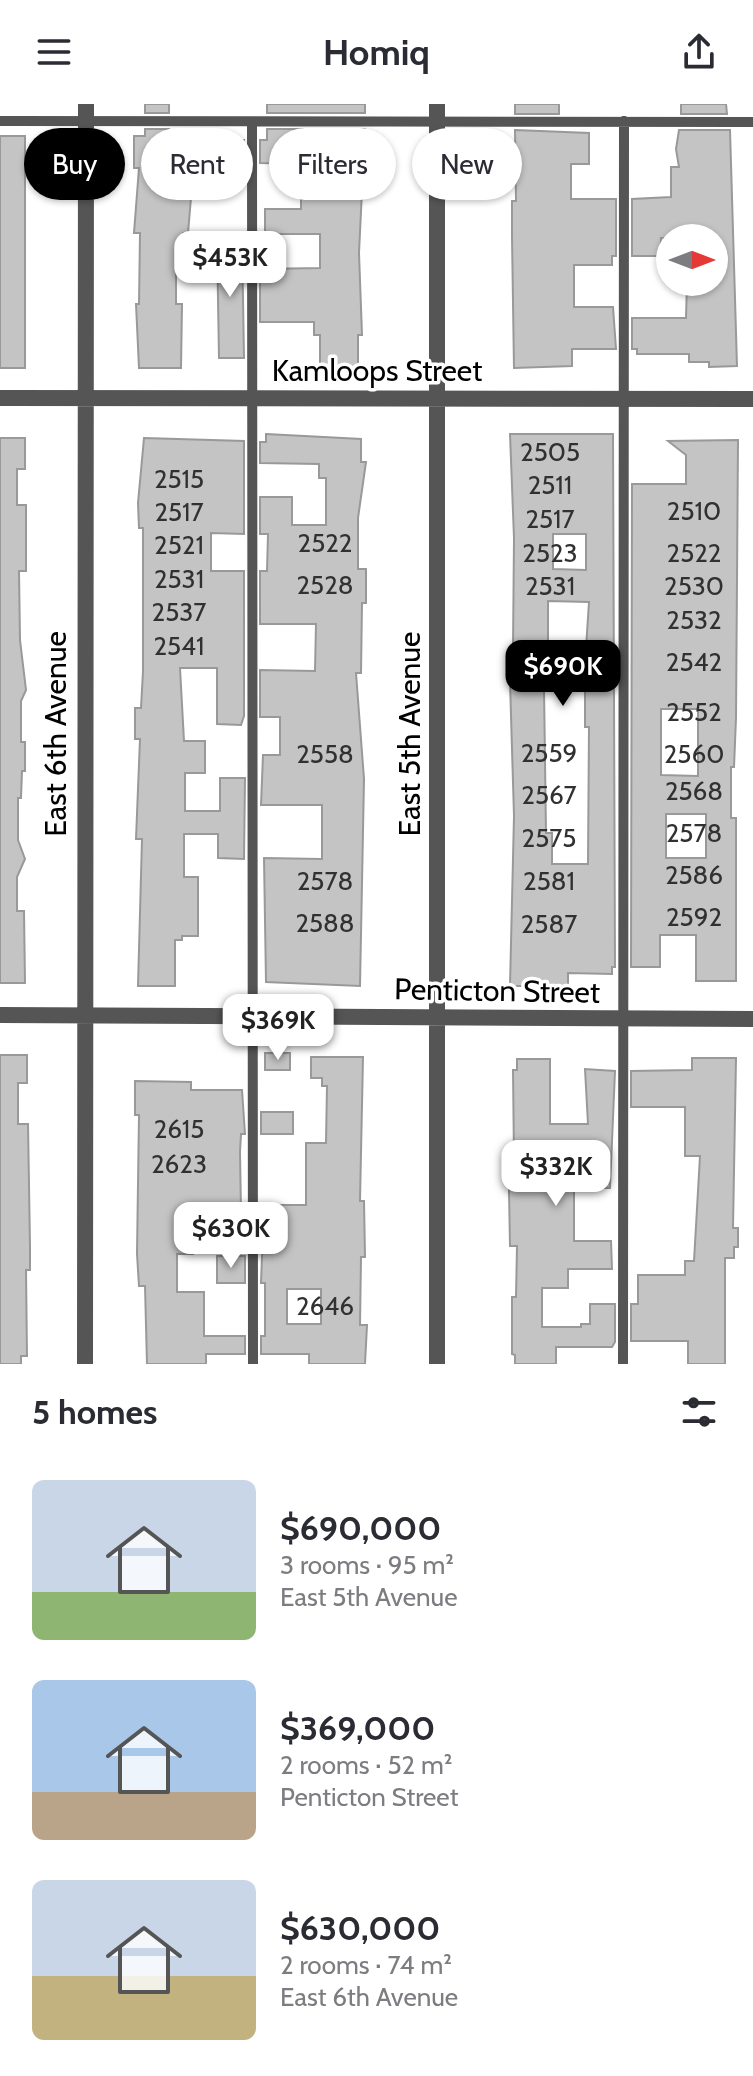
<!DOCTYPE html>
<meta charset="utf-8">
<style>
:root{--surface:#fff;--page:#f2f2f3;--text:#2b2b33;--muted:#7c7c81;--accent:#000}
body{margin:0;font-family:Cabin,sans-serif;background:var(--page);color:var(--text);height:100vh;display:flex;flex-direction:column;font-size:30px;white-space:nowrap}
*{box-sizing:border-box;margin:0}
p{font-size:26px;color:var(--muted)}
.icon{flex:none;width:44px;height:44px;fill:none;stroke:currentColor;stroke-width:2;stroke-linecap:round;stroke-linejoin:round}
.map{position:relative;height:1260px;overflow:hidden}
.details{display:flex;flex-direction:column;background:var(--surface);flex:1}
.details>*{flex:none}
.banner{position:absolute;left:24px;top:24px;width:706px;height:72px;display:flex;gap:16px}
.needle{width:52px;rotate:90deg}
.controls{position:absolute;left:656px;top:120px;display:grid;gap:16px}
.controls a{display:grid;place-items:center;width:72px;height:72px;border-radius:50%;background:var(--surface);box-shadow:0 2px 6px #0004;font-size:40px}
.price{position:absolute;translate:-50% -68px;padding:0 18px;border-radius:16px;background:#fff;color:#222;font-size:26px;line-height:52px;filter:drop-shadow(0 2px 4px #0008)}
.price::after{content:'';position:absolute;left:50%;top:48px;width:24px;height:18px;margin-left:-12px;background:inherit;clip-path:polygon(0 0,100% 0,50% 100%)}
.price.current{background:var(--accent);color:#fff}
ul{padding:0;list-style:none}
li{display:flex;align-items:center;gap:24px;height:200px;padding:0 32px}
li span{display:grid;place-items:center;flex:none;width:224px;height:160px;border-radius:12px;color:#555}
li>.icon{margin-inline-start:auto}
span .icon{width:96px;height:96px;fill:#fffc;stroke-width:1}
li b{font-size:34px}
h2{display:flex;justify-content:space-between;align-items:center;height:96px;padding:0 32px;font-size:34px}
.tag{padding:0 28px;border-radius:36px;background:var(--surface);box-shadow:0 2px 6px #0004;font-size:28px;line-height:72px}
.tag.current{background:var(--accent);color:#fff}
header{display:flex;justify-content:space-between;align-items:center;height:104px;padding:0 32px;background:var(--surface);font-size:36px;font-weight:700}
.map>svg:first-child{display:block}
.building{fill:#c4c4c4;stroke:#999;stroke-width:2;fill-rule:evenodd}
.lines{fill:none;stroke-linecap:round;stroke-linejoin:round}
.lane{stroke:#555;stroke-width:10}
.street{stroke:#555;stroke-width:16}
.labels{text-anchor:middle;stroke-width:7;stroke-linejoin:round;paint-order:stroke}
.number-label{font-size:26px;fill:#313131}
.street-label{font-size:30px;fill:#000;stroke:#fff}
</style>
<header><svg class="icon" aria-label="menu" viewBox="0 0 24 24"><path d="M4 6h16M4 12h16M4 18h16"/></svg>Homiq<svg class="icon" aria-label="share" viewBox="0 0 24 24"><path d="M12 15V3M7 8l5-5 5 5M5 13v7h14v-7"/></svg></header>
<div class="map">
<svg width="753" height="1260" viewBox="0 0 753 1260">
<rect width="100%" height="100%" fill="#fff"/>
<path class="building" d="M145,0H169V9H145Z
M267,0H365V9H267Z
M515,0H559V10H515Z
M681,0H726L727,10H681Z
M145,25H169V32H184V36H244V59H194L188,129H183V162H176V200H182L181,264H139L136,200H139L140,129H134L139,64H134V32H145Z
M267,25H365L359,149L362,231H358V264H320V231H314V218H260V165L320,164V130H265V105H301V60L260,59V36H267Z
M515,26L589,29V60H571V95H616V152H612V161H574V203H613L616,245H572V262L514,264L512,132V97H516Z
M679,26H730L737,262L709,263V258H689V250H637V245H632V214H686L687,178H714V134H661V152H632V95L671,93V63H679L676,45Z
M0,32H25V264H0Z
M217,136H242L244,254H219Z
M266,330L361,335V358H366L358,414V465H366V499H362L361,569H356L364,675L360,882L266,878L264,754L322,755V701H261L263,651H280V613H260V566L315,567L316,520H260V467H267L268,430H260V393H292V421H326V374H319V360L260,359V338H266Z
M510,330H613L615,863H612V870L568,869V882H510L514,712L509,544H513L514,434ZM553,430H586V466L553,465ZM548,497L589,498L586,544H548ZM544,584H585V623H589L588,760H552V729H546Z
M0,334H25V365H17V401H26V467H19L20,536L26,586L21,597V638H25V667H22L21,694H18V736L25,755L17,773V807H24L25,879H0Z
M144,334L244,337V430L211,429V467H244V612L241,621L217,620V564H180L184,637H205V669H185V707H220V674H245L244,755L218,754V730H184V773H198V832H182V836H175V882H138L142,735H136L140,635H135V604H141L143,567V424H139L138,399Z
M738,336L736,614L734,663H731V714H736V877H696V831H660V863H631L632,380H686V351L668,337ZM661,605H698V672L661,671ZM666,710H706V754H666Z
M265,949H290V966H265Z
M0,951H27V979H18V1020H28L30,1142V1166H26L27,1252H21V1260H0Z
M311,953H363L360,1097H364L365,1153H361L360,1221H367L365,1260H309V1250H261V1232H265V1179H261L264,1101H306V1039H326L327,982H322V974H311ZM287,1185H321V1220H287Z
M692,954H736L733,1124H738V1143H734V1154H725V1260H688V1237H631V1200H638V1171H685V1157H694L700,1052H685V1003H631V967L692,966Z
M517,955H550V1020H588L585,965L615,967L610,1084H574V1137H611L612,1165H568V1184H542V1223H581V1220H590V1200H615V1238L612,1243H556V1260H515V1251L512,1250V1193H516L517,1142H510L509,1087L514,1054L513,966H517Z
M135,977L191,978V986H242L245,1030H241L240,1048L241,1108H193V1150H177V1188H204V1232H245V1250H206V1260H147L145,1182H139L137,1150L139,1011H135Z
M261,1008H293V1030H261Z
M217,1152H245V1179H217Z"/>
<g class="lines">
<path class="lane" d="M0,17L753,18
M252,20L253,1260
M623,1260L624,17"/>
<path class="street" d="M0,294L753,295
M0,911L753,915
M85,1260L86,0
M437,1260V0"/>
</g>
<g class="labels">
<g class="number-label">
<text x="550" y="357">2505</text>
<text x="179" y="384">2515</text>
<text x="550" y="390">2511</text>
<text x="694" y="416">2510</text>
<text x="179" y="417">2517</text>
<text x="550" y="424">2517</text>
<text x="325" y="448">2522</text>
<text x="179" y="450">2521</text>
<text x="550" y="458">2523</text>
<text x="694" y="458">2522</text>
<text x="179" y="484">2531</text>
<text x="325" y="490">2528</text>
<text x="550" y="491">2531</text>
<text x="694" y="491">2530</text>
<text x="179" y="517">2537</text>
<text x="694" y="525">2532</text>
<text x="179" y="551">2541</text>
<text x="694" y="567">2542</text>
<text x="694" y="617">2552</text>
<text x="549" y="658">2559</text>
<text x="325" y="659">2558</text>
<text x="694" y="659">2560</text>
<text x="694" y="696">2568</text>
<text x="549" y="700">2567</text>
<text x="694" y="738">2578</text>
<text x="549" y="743">2575</text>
<text x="694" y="780">2586</text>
<text x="325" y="786">2578</text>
<text x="549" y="786">2581</text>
<text x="694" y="822">2592</text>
<text x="325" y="828">2588</text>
<text x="549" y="829">2587</text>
<text x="179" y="1034">2615</text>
<text x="179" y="1069">2623</text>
<text x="325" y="1211">2646</text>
</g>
<g class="street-label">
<text x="377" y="277">Kamloops Street</text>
<text transform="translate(56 630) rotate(-90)" y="10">East 6th Avenue</text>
<text transform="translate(410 630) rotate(-90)" y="10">East 5th Avenue</text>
<text transform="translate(497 887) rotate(1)" y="10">Penticton Street</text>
</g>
</g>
</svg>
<div class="controls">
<a><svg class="needle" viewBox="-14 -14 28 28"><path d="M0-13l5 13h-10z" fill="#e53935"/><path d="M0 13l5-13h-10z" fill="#7c7c81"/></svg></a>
</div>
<b class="price" style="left:230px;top:195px">$453K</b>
<b class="price current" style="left:563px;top:604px">$690K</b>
<b class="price" style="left:278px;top:958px">$369K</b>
<b class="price" style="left:556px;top:1104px">$332K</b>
<b class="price" style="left:231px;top:1166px">$630K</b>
<div class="banner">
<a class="tag current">Buy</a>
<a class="tag">Rent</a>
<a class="tag">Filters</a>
<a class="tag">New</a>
</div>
</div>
<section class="details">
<h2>5 homes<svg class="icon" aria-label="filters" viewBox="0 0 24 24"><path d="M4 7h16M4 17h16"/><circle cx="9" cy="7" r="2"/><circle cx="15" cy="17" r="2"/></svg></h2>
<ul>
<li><span style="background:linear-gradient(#c9d6e8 70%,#8fb573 0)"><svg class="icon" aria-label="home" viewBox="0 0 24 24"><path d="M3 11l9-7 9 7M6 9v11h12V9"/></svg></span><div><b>$690,000</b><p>3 rooms · 95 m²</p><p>East 5th Avenue</p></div></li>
<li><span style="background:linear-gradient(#a9c7e8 70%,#b9a48a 0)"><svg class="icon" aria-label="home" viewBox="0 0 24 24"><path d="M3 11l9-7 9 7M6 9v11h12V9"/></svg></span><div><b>$369,000</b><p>2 rooms · 52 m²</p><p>Penticton Street</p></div></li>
<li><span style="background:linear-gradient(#c9d6e8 60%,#c2b280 0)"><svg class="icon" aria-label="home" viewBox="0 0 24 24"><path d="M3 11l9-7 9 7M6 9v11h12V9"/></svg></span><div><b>$630,000</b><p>2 rooms · 74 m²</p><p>East 6th Avenue</p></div></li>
</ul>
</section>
